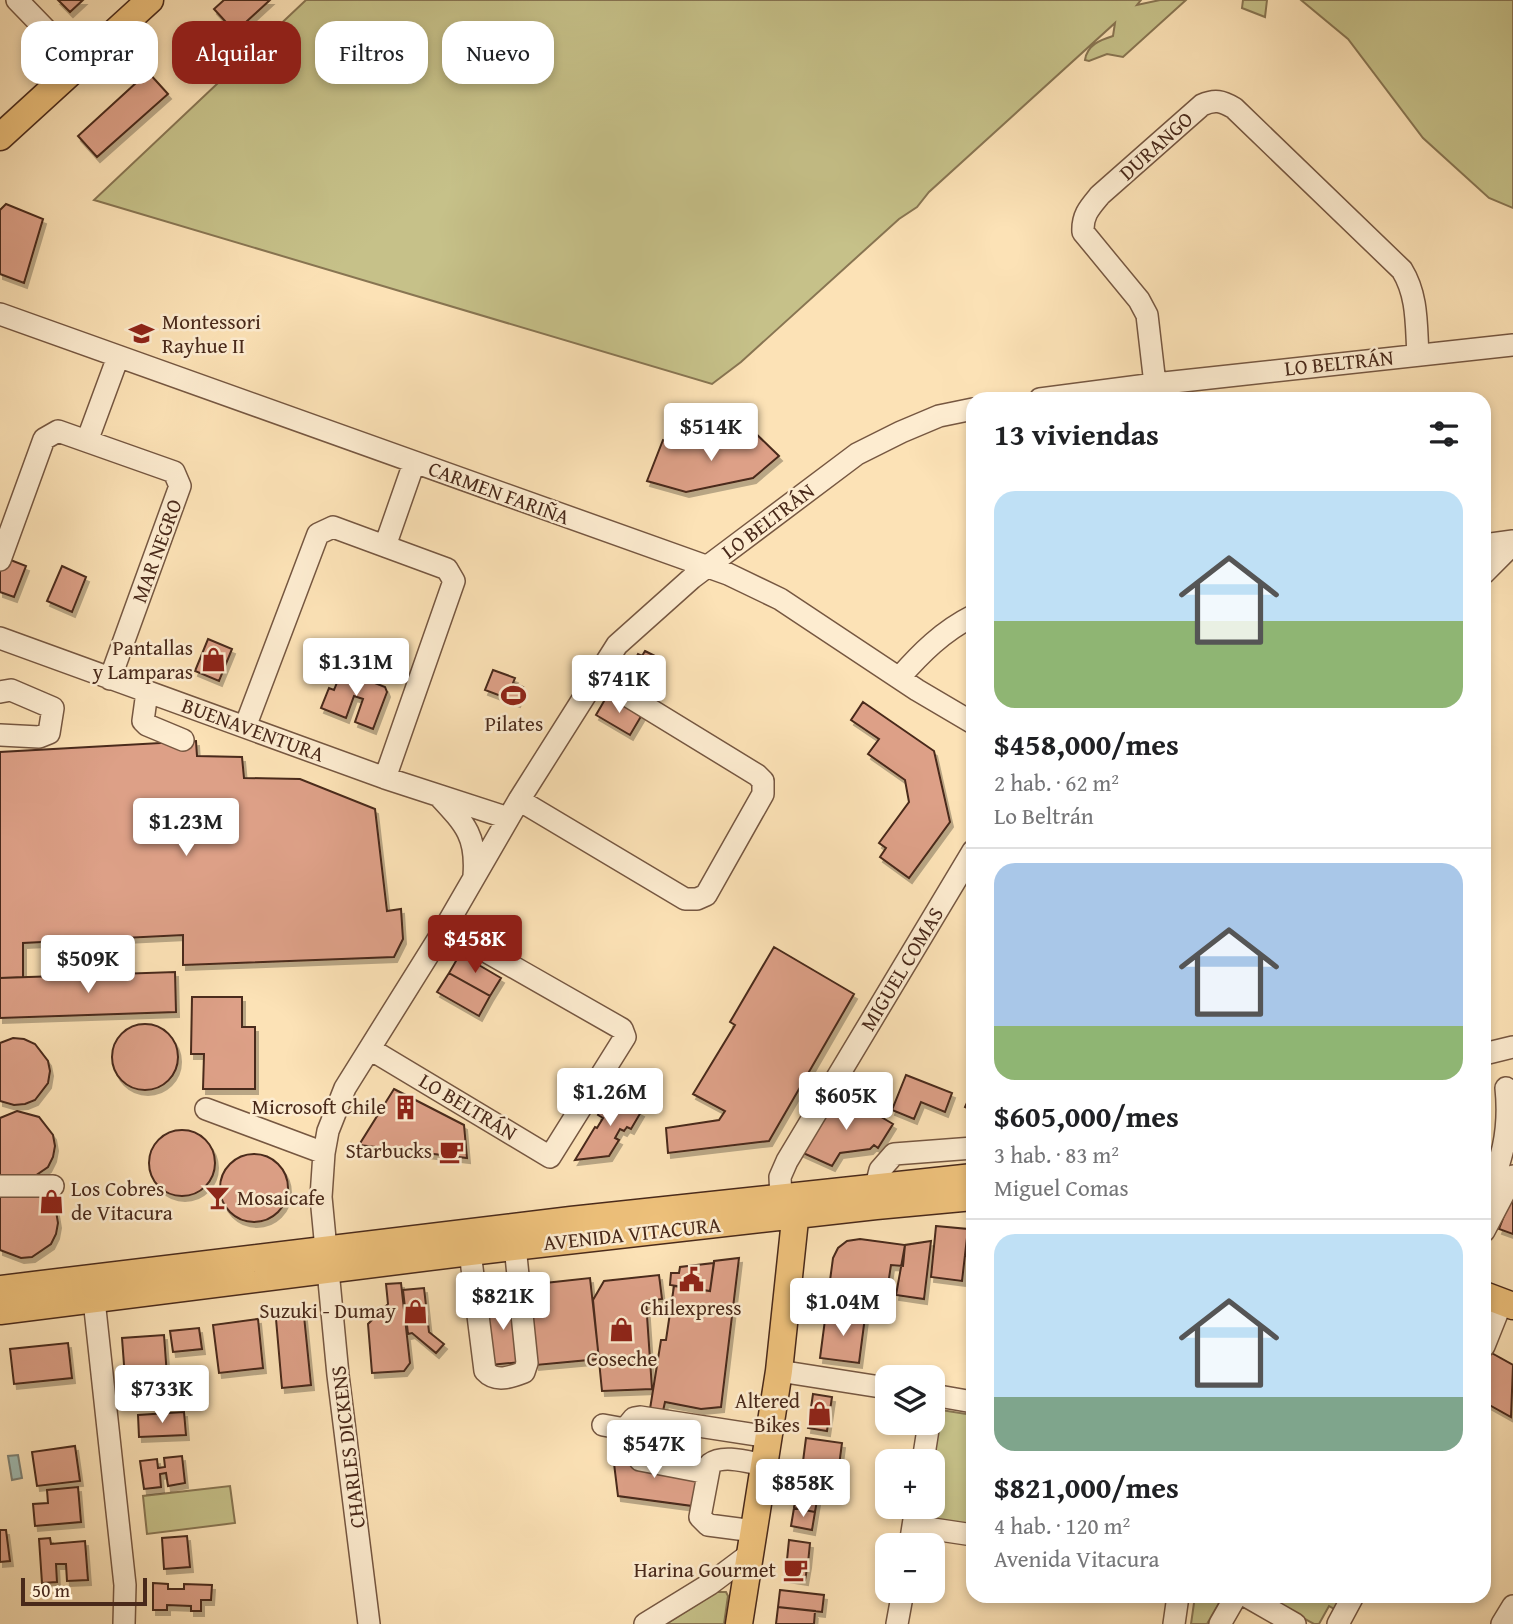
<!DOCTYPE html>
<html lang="es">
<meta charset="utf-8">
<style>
:root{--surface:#fff;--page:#f6f6f6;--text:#202124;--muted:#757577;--line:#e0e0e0;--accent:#8f2418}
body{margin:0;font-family:"Gentium Book Plus",serif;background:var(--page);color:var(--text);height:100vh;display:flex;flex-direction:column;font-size:26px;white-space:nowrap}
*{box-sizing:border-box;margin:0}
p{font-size:23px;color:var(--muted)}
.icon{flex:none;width:38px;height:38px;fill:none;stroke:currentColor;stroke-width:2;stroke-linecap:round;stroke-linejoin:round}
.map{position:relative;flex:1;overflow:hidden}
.details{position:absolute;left:966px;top:392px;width:525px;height:1211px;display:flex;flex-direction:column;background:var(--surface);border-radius:21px;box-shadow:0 4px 10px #0003}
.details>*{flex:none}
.top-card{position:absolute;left:21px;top:21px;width:665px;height:63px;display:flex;gap:14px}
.fabs{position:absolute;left:875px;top:1365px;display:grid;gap:14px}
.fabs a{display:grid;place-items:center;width:70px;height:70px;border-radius:14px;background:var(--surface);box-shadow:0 4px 10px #0003;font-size:35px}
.scale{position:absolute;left:21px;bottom:18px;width:126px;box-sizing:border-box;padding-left:7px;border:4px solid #49291a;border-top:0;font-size:19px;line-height:24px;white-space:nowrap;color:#49291a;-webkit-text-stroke:5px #fdecd0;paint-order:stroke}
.price{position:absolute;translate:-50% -60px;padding:0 16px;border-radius:7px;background:#fff;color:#222;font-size:23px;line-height:46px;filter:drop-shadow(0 2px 4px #0008)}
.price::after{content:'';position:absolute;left:50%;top:42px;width:21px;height:16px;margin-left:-10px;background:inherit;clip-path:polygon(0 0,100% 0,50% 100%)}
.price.on{background:var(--accent);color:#fff}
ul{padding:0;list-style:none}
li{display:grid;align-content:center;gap:14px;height:371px;padding:0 28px}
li+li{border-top:2px solid var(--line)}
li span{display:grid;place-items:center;height:217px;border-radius:21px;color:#555}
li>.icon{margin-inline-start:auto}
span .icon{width:126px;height:126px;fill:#fffc;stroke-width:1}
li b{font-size:30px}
h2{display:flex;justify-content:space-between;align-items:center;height:84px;padding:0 28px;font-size:30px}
.chip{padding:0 24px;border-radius:21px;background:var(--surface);box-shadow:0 4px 10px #0003;font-size:24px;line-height:63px}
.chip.on{background:var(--accent);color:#fff}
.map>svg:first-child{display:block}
.green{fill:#c6c189;stroke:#887552;stroke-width:2}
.water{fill:#a0bdb4;stroke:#7d8276;stroke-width:2}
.building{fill:#dda087;stroke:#49291a;stroke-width:2;filter:url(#shadow)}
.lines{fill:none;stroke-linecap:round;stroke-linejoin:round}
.minor-casing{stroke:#765741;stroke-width:24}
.major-casing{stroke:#49291a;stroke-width:29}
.minor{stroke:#fdecd0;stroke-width:21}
.major{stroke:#eec17b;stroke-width:26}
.labels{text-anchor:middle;stroke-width:5;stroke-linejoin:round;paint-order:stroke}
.street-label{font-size:21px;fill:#49291a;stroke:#fdecd0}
.poi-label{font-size:21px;fill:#49291a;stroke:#fdecd0;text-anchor:end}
</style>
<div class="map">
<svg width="1513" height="1624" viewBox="0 0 1513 1624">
<defs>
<filter id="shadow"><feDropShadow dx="3" dy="5" stdDeviation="0" flood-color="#0004"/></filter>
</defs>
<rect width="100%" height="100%" fill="#fce2b6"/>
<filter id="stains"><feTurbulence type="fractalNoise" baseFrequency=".00286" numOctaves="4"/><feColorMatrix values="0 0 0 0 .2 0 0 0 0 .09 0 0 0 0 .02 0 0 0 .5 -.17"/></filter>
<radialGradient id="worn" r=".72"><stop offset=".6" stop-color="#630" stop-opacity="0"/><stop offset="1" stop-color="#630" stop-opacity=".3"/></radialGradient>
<path class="green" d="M306,0H1141L1137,5L1160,0H1186L1123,57L1107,54L1089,61L1085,60C1087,45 1100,40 1113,36L1115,23L929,192L917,207L899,219L741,362L712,384L94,200Z
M1243,0H1267L1265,17L1242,8Z
M1301,0H1513V208L1489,198L1423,138L1348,39Z
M941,1410L973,1415V1527L924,1519L926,1507H933V1465Z
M230,1486L235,1523L147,1534L143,1496Z
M717,1592H726L728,1596L724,1624H666Z
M1195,1596H1223L1207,1624H1191Z
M1263,1596H1349L1340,1612L1329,1606L1319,1624H1314Z"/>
<path class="water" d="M18,1455L22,1478L12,1480L8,1456Z"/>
<path class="building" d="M58,0H83L70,12Z
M224,0H270L235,32L214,9Z
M148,72L168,94L97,157L78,136Z
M6,204L43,219L24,283L0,274V210Z
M749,427L779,456L753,478L686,492L647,481L663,440L684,448L737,438Z
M3,557L26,566L14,597L0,592V566Z
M62,566L86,577L72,612L47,601Z
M208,639L232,649L219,681L195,671Z
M645,651L655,656L645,675L631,667L638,654L642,656Z
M342,670L385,687L387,692L373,729L355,722L363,699L354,696L346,718L321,708L329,688L334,690Z
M493,670L515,678L513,683L523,687L517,702L485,690Z
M607,696L643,713L630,735L596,715Z
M863,702L934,751L950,822L909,878L880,857L886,848L879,843L909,802L905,780L868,754L879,739L851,720Z
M196,741L197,756L242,757L244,778L300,779L375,809L387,911L401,909L403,939L394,957L183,965V935L23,943V977L0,978V752Z
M774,947L854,994L769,1141L668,1153L666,1128L719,1120L725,1111L693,1094L735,1025L730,1022Z
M460,954L501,978L490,996L449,973Z
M175,972L176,1012L0,1018V978Z
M449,973L490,996L479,1016L437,992Z
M192,997H242V1027H255V1089H203L204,1054H191Z
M112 1057a33 33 0 1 1 66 0a33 33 0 1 1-66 0Z
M13,1038L24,1039L35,1044L48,1061L50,1071L48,1083L35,1100L25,1104L14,1105L0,1101V1043Z
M906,1075L952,1093L945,1112L921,1102L914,1119L892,1110Z
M394,1089L464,1125L467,1158L359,1145Z
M973,1090V1111L965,1107Z
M624,1096L640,1106L637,1110L641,1112L631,1129L627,1127L624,1131L620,1129L615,1138L619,1140L609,1156L575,1160L595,1127L597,1128L603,1118L598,1115L608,1097L619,1104Z
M831,1101L848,1111L854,1101L893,1124L878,1148L874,1145L870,1149L840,1153L832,1166L801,1152Z
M17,1111L39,1117L53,1135L55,1146L53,1157L48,1167L29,1180L7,1179L0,1175V1118Z
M149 1163a33 33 0 1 1 66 0a33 33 0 1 1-66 0Z
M220 1188a34 34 0 1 1 68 0a34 34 0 1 1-68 0Z
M1513,1192V1234L1499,1229Z
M42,1193L56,1211L58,1223L56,1234L51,1244L32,1257L21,1258L0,1250V1196Z
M970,1218H973V1257L965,1255Z
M936,1226L968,1229L962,1281L931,1277Z
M860,1239L905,1245L903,1266L891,1265L884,1311L827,1303L833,1258L838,1248L847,1241Z
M931,1241L924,1299L896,1295L905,1245Z
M739,1258L721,1407L701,1409L665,1402L663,1411L650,1409L661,1340H666L674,1286L710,1291L714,1261Z
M714,1263L710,1291L670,1285L671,1273H679L680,1267Z
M659,1275L662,1299L646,1301L652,1389L602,1391L593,1300L604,1281Z
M590,1278L599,1359L536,1365L527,1285Z
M401,1283L410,1363L404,1371L372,1373L368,1324L388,1304L386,1284Z
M424,1288L429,1332L444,1344L436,1353L412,1333L408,1334L403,1290Z
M498,1297L508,1298L516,1305L521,1362L490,1365L485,1314L489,1302Z
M826,1312L865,1317L859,1363L820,1358Z
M304,1316L311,1385L282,1388L276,1319Z
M258,1319L263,1368L219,1373L213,1325Z
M199,1328L202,1349L173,1352L170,1331Z
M164,1335L167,1376L125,1378L122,1338Z
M68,1343L72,1378L14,1384L10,1349Z
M1488,1351L1513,1365L1511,1417L1484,1402V1358Z
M813,1394L832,1397L827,1431L808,1428Z
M184,1412L186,1435L139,1437L138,1415Z
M806,1438L842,1443L837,1481L801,1477Z
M75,1446L80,1481L37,1486L32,1452Z
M612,1447L636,1451L702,1481L700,1507L618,1496Z
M182,1456L185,1483L168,1486L166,1473L160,1474L161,1487L144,1489L140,1461L157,1459L158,1468L165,1467L164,1458Z
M78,1487L81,1522L35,1526L33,1504L48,1503L47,1490Z
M797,1491L818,1494L815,1512L794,1508Z
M794,1508L815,1512L812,1530L791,1526Z
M0,1530H6L10,1561L0,1562Z
M187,1536L190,1567L164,1569L162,1538Z
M50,1538L51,1544L85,1541L88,1580L67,1581L66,1564H56L57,1582L42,1583L39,1539Z
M789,1540L810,1543L808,1563L787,1560Z
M787,1560L808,1563L805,1580L785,1577Z
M153,1583L168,1584V1589H184V1584L212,1585L211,1600H201V1611H191V1606L167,1605V1610H153Z
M780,1590L824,1595L822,1612L778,1607Z
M778,1607L815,1611L814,1624H776Z"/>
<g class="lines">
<defs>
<path id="minor" d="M17,0L80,65
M0,314L728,574L780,599L917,690L973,723
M1155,384L1147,315L1139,300L1083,232C1082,215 1090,207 1100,195L1202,105C1215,99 1222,101 1234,108L1402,270C1418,296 1416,325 1418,355
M1040,399L1155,384L1513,345
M87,441L118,357
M1484,545L1513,541
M385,546L414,463
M0,560L44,439L58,431L174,472L180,486L110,679
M1484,573L1513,544
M0,638L385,778L508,818
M899,678C921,653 943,631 973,616
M0,692L11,690L53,708L49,733L39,737L0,735
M147,692L143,721L147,725L183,740
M245,727L318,534L333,527L447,569L454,581L385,778
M440,797C466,825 477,837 474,876
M519,800L685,899H697L706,895L763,794V781L757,775L628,696L594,679
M370,1049L550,1157L625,1037L622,1029L445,928
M1484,1054L1513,1047
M206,1109L324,1153
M0,1186H53
M876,1186L880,1170L894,1154L973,1148
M781,1198L780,1177L787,1161L973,851
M1484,1207C1500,1163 1511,1135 1506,1088
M1484,1231L1513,1176
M470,1252L485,1371C496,1383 511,1377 524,1372L527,1363L515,1246
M94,1300L125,1585L124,1624
M1484,1346L1502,1301
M779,1371L887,1388
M933,1395L973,1402
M603,1425L625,1429L634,1418L640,1417L769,1437
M640,1460L708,1473
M923,1461L929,1423
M913,1526L973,1535
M754,1531L708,1525L700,1517L710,1464C723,1454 748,1462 764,1465
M910,1545L916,1507
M1246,1596L1295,1624
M369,1624L338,1375L321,1197L324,1153L328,1131L345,1088L445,928L519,800L617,645L692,578L857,454L901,432L939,416L973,409
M645,1624L710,1584L750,1554
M897,1624L903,1591
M1174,1624L1178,1596
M1220,1624L1236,1596
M1338,1624L1353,1596
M1502,1624L1513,1606"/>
<path id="major" d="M0,137L150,0
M0,1289L571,1220L973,1177
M1484,1295L1513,1306
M0,1311L470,1252L876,1206L973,1197
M739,1624L779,1371L797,1201"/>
</defs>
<use href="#minor" class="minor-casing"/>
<use href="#major" class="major-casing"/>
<use href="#minor" class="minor"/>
<use href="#major" class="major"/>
</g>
<defs>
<symbol id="school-bare" viewBox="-9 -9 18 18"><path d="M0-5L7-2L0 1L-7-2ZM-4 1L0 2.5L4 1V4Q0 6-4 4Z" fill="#8f2418" stroke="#fdecd0" stroke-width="2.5" paint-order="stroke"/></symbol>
<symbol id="shop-bare" viewBox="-9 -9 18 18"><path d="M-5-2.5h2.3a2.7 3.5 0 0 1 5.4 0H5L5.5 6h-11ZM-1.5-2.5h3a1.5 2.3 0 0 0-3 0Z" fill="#8f2418" stroke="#fdecd0" stroke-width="2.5" paint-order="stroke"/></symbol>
<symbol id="stadium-bare" viewBox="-9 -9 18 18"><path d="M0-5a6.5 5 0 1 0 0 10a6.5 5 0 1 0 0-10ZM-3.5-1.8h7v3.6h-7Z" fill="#8f2418" stroke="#fdecd0" stroke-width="2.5" paint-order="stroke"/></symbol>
<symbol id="building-bare" viewBox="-9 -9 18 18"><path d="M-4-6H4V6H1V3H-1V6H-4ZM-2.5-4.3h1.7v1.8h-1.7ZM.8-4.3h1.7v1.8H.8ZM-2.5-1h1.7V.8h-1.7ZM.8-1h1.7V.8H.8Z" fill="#8f2418" stroke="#fdecd0" stroke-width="2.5" paint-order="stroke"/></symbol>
<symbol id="cafe-bare" viewBox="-9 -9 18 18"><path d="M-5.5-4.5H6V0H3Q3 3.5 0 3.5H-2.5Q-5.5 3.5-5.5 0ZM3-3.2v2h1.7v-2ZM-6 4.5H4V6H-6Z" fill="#8f2418" stroke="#fdecd0" stroke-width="2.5" paint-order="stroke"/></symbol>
<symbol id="bar-bare" viewBox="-9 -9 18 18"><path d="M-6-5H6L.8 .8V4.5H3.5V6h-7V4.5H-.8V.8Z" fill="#8f2418" stroke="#fdecd0" stroke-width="2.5" paint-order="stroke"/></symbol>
<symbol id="civic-bare" viewBox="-9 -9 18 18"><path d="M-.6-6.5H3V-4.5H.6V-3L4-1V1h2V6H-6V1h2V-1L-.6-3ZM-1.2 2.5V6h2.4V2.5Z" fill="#8f2418" stroke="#fdecd0" stroke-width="2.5" paint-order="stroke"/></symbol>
</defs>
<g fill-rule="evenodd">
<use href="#school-bare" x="124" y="316" width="35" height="35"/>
<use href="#shop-bare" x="196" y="642" width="35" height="35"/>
<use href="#stadium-bare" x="496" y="678" width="35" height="35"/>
<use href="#building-bare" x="388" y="1090" width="35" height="35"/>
<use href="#cafe-bare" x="434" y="1134" width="35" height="35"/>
<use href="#bar-bare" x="200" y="1180" width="35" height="35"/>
<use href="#shop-bare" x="34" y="1184" width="35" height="35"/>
<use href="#civic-bare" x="674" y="1262" width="35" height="35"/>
<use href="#shop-bare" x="398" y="1294" width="35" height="35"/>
<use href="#shop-bare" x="604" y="1312" width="35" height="35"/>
<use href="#shop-bare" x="802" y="1396" width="35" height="35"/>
<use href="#cafe-bare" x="778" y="1552" width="35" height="35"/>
</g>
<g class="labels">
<g class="street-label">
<text transform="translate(1156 146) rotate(-42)" y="7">DURANGO</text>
<text transform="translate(1339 363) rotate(-6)" y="7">LO BELTRÁN</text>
<text transform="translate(499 493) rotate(20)" y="7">CARMEN FARIÑA</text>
<text transform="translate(768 521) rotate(-37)" y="7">LO BELTRÁN</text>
<text transform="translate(157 551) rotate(-70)" y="7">MAR NEGRO</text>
<text transform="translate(253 730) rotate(20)" y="7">BUENAVENTURA</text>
<text transform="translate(902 969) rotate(-59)" y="7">MIGUEL COMAS</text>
<text transform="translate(468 1107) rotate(31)" y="7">LO BELTRÁN</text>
<text transform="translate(632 1234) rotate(-6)" y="7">AVENIDA VITACURA</text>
<text transform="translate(348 1447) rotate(-97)" y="7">CHARLES DICKENS</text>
</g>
<g class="poi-label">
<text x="162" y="329" text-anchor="start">Montessori<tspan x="162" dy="24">Rayhue II</tspan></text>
<text x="193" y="655">Pantallas<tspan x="193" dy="24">y Lamparas</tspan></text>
<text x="514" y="731" text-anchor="middle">Pilates</text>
<text x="386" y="1114">Microsoft Chile</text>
<text x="432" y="1158">Starbucks</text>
<text x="71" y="1196" text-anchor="start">Los Cobres<tspan x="71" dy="24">de Vitacura</tspan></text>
<text x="237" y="1205" text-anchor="start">Mosaicafe</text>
<text x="691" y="1315" text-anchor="middle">Chilexpress</text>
<text x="396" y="1318">Suzuki - Dumay</text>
<text x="622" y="1366" text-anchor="middle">Coseche</text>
<text x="800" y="1408">Altered<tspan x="800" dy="24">Bikes</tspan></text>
<text x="776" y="1577">Harina Gourmet</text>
</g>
</g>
<rect width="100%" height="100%" filter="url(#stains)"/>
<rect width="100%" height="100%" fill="url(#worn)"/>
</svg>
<div class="fabs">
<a><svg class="icon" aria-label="layers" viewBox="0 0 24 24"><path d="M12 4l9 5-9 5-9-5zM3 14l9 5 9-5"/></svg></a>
<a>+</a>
<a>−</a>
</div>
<div class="scale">50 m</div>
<b class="price" style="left:711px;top:463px">$514K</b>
<b class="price" style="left:356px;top:698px">$1.31M</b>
<b class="price" style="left:619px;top:715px">$741K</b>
<b class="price" style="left:186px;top:858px">$1.23M</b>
<b class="price on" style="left:475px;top:975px">$458K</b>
<b class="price" style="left:88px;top:995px">$509K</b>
<b class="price" style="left:610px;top:1128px">$1.26M</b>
<b class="price" style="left:846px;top:1132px">$605K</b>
<b class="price" style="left:503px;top:1332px">$821K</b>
<b class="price" style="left:843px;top:1338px">$1.04M</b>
<b class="price" style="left:162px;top:1425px">$733K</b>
<b class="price" style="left:654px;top:1480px">$547K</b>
<b class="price" style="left:803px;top:1519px">$858K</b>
<div class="top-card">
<a class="chip">Comprar</a>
<a class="chip on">Alquilar</a>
<a class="chip">Filtros</a>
<a class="chip">Nuevo</a>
</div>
<section class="details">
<h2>13 viviendas<svg class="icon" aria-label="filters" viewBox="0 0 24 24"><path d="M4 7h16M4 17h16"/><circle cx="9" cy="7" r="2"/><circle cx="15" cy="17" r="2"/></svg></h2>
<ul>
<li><span style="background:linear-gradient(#bfe0f5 60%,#8fb573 0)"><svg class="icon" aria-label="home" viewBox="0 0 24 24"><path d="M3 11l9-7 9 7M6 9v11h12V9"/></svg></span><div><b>$458,000/mes</b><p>2 hab. · 62 m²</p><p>Lo Beltrán</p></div></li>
<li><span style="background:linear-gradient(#a9c7e8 75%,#8fb573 0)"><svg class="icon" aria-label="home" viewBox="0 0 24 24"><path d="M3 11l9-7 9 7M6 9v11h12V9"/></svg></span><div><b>$605,000/mes</b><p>3 hab. · 83 m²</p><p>Miguel Comas</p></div></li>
<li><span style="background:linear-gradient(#bfe0f5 75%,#7fa58c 0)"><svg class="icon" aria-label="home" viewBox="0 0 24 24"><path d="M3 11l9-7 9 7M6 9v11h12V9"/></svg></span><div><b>$821,000/mes</b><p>4 hab. · 120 m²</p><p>Avenida Vitacura</p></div></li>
</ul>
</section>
</div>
